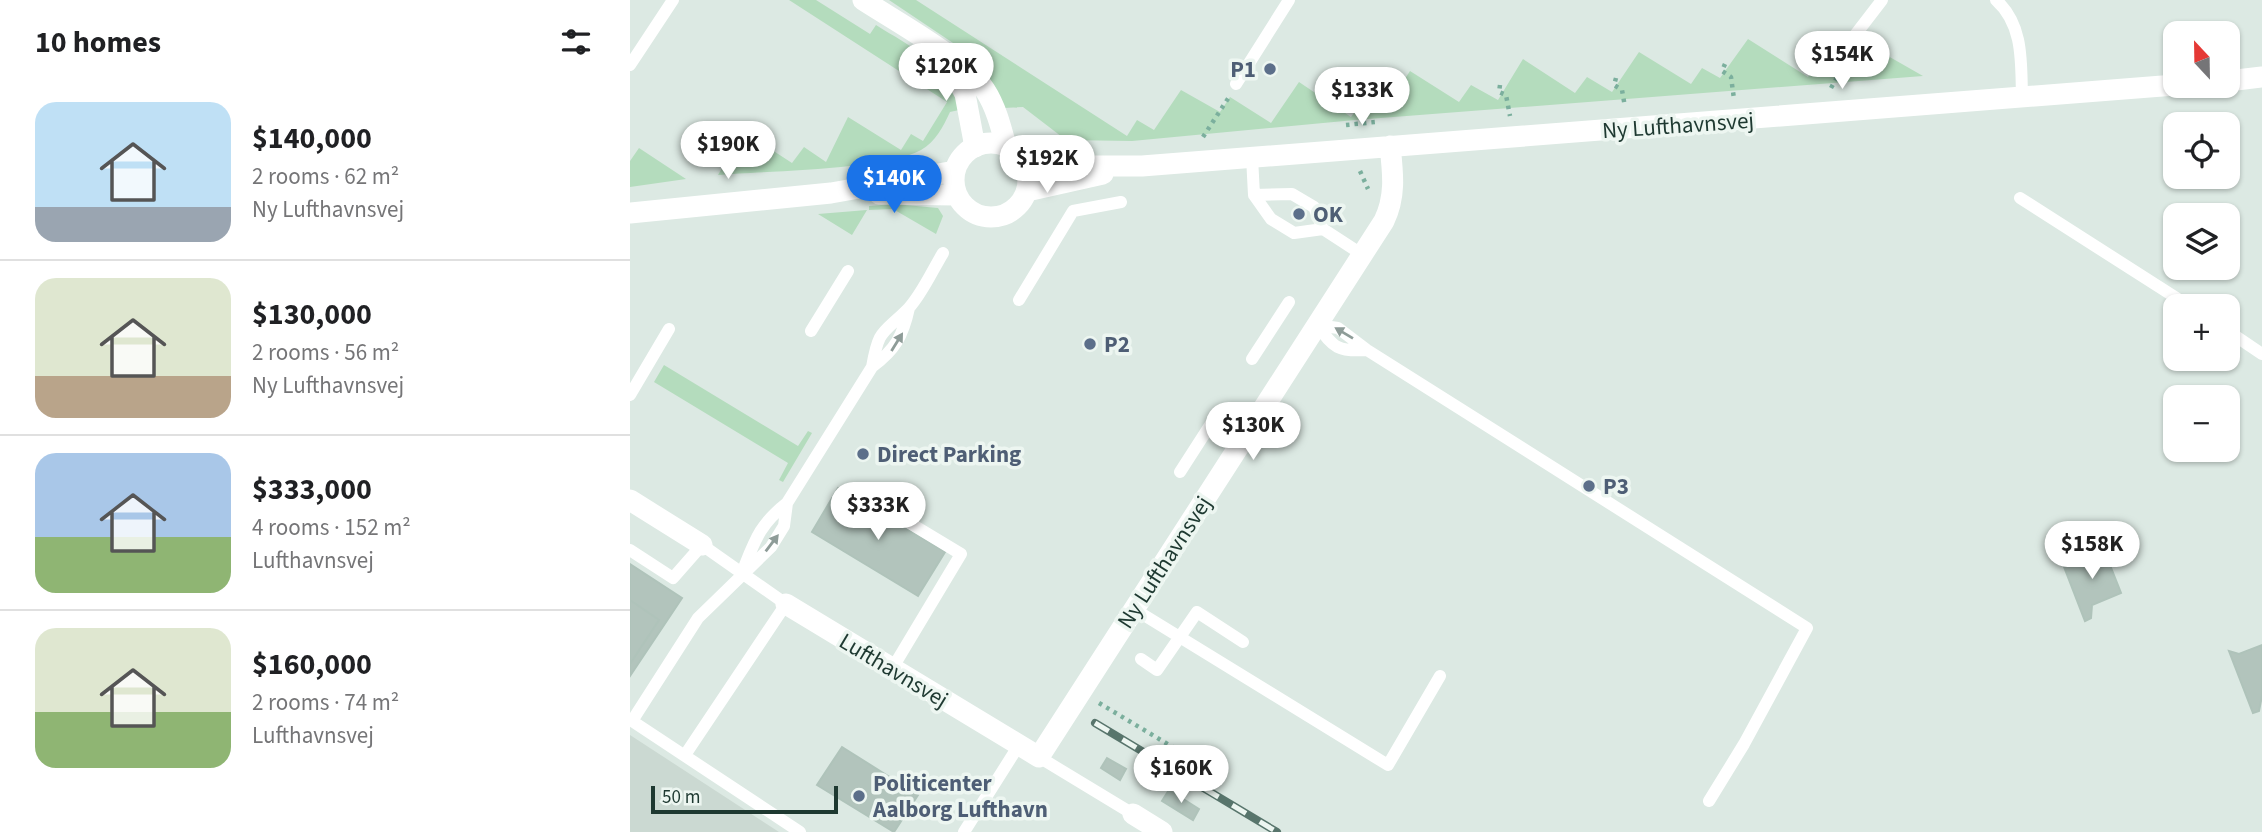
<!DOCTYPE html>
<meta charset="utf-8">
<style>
:root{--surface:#fff;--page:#f6f6f6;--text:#202124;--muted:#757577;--line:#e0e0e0;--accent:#1a73e8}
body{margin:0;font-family:"Source Sans 3",sans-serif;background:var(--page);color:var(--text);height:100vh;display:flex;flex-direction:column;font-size:26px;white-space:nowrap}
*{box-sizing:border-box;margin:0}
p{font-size:23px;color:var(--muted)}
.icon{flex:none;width:38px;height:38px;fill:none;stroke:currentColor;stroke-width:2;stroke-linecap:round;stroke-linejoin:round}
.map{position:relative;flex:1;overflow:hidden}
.sheet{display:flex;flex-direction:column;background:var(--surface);width:630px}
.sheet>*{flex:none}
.needle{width:46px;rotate:338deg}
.fabs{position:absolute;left:1533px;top:21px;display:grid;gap:14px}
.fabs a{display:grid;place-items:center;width:77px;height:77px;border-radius:14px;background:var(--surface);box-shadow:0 2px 5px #0004;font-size:35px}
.scale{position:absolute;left:21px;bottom:18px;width:187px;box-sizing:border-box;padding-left:7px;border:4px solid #1e3931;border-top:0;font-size:19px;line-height:24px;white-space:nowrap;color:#1e3931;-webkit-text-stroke:5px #edf6f1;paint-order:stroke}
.price{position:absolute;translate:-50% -60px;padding:0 16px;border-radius:24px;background:#fff;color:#222;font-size:23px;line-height:46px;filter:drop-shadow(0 2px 4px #0008)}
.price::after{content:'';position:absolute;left:50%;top:42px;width:21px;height:16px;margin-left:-10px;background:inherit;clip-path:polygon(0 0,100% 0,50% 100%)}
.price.selected{background:var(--accent);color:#fff}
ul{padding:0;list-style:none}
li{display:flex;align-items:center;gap:21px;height:175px;padding:0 35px}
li+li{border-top:2px solid var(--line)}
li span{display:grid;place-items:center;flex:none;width:196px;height:140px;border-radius:21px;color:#555}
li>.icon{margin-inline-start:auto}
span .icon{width:84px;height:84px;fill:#fffc;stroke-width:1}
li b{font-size:30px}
h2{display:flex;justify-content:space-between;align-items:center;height:84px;padding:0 35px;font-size:30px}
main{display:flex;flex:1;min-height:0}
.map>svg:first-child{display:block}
.built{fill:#cbd9d2}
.green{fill:#b4dcbd}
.building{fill:#b2c4bc;stroke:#afc3ba;stroke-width:2}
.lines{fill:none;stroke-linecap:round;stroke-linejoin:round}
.path{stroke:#7baf9d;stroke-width:4.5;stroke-dasharray:3.5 5;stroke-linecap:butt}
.service{stroke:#fff;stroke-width:12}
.minor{stroke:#fff;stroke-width:21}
.tertiary{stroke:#fff;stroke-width:21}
.rail-casing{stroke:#58756c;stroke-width:8}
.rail{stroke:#edf6f1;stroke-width:5;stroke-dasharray:16;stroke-linecap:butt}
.oneway{fill:#8e9c98}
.service-dot{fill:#5c6f8a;stroke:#edf6f1;stroke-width:2.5}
.labels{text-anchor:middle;stroke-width:7;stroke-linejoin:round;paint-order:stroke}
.service-label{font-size:23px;font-weight:bold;fill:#4e5e75;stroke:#edf6f1;text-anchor:start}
.street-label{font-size:23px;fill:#1e3931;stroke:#edf6f1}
</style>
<main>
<section class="sheet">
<h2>10 homes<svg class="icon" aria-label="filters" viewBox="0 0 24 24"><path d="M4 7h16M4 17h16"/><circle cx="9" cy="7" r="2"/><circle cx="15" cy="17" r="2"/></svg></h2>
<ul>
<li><span style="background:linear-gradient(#bfe0f5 75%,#9aa5b1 0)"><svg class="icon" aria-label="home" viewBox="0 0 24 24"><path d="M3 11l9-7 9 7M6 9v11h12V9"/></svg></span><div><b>$140,000</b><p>2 rooms · 62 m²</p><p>Ny Lufthavnsvej</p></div></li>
<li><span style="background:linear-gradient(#dfe7d0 70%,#b9a48a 0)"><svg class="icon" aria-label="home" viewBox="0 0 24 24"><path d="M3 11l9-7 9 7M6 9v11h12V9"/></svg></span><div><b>$130,000</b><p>2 rooms · 56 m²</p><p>Ny Lufthavnsvej</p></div></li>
<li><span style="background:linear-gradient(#a9c7e8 60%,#8fb573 0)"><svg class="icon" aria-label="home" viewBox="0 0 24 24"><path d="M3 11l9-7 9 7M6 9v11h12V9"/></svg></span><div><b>$333,000</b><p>4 rooms · 152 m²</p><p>Lufthavnsvej</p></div></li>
<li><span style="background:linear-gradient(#dfe7d0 60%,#8fb573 0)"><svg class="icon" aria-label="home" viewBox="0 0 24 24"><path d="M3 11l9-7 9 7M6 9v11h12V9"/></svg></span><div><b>$160,000</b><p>2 rooms · 74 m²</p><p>Lufthavnsvej</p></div></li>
</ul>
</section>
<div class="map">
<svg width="1632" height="832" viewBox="0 0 1632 832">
<rect width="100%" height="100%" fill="#dce9e3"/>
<path class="built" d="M0,735L149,832H0Z"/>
<path class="green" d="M159,0H186L240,34L246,25C279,46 324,66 329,110L320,112C313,127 306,141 291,150C255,170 135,171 88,175L101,153L98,150L111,130L162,163L174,147L196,162L218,117L271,150L281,134L293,141L317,102Z
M259,0H286L497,136L507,120L524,130L551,90L590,112L600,97L641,123L669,82L721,117L734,99L754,111L780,71L829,102L841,85L868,100L893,59L945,93L957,77L982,92L1009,52L1061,84L1072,68L1090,78L1118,39L1178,77L1189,61L1214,76L1232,57L1251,52L1293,76L725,120L502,141L436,140L393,107L374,108L351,70L335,51Z
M9,148L56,179L0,187V161Z
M264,204L308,208L313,216L306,234L263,209L239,210V206Z
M237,210L222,235L188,214Z
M34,365L168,446L178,431L182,433L153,482L149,480L158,463L24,382Z"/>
<path class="building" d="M208,488L315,552L288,596L182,532Z
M1474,550L1491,593L1462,605L1461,618L1455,621L1431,559L1441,563Z
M0,564L52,598L0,676V664L29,620L0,600Z
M0,600L29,620L0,664Z
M1632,645V696L1629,711L1623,713L1599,651L1609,654Z
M212,747L288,795L264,832L187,785Z
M477,758L496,769L490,780L471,768Z
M539,790L569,809L563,820L532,801Z"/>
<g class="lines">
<path class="path" d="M1095,64L1092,71L1101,77L1104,99
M986,78L984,85L992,90L995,107
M870,85L869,92L876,95L880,116
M1201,88L1209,74
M716,125L745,122
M573,137L599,97
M730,171L738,189
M469,703L586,773"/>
<path class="service" d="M1366,0C1394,25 1391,63 1392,98
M1209,56L1252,0
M0,65L43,0
M606,84L659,0
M622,157L624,195L641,219L664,233L693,229
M624,195L662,194L684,207L693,229L733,255
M1390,198L1559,306
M389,300L443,211L491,202
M687,325L708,328L737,350L1177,628L1114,744L1079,801
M687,325C704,348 708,352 737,350
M181,331L218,271
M1598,331L1632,354
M622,359L659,302
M242,367C249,328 252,335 278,309C292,294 302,271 313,253
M0,395L39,329
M550,472L586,416
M235,496L331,554L262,669
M157,503L154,526L141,547L68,618L2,721L170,832
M0,550L43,578L72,545L156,604L55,755
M113,570C125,540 130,524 157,503L242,367C265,350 273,336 279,308
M504,609L758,765L810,676
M511,659L527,670L567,612L613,642
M409,757L503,814
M334,832L389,745"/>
<path class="minor" d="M233,0C265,21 335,59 355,90C366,107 371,127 376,146
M318,63L335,94L345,147
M0,500L72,545"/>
<path class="tertiary" d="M1598,81L1632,77
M324 180a37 37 0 1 1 74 0a37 37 0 1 1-74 0Z
M395,166H512L1545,85
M397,191L473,174
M249,194L326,195
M0,213L201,193L325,171
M156,604L409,757L754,221C766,196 763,173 760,146
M503,814L532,832"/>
<defs>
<path id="rail" d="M465,723L647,832"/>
</defs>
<use href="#rail" class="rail-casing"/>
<use href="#rail" class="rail"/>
</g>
<defs><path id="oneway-solid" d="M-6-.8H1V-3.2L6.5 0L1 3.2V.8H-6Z" transform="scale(1.75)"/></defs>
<g class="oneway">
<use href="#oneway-solid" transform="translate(714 333) rotate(-149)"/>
<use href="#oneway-solid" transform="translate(267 342) rotate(-58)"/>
<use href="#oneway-solid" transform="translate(142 543) rotate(-53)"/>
</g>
<g class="service-dot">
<circle cx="640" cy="69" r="7"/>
<circle cx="669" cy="214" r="7"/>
<circle cx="460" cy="344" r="7"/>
<circle cx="233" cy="454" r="7"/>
<circle cx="959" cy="486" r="7"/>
<circle cx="229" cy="796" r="7"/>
</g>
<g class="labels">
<g class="service-label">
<text x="626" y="77" text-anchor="end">P1</text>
<text x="683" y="222">OK</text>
<text x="474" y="352">P2</text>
<text x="247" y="462">Direct Parking</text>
<text x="973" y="494">P3</text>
<text x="243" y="791">Politicenter<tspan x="243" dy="26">Aalborg Lufthavn</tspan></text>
</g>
<g class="street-label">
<text transform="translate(1048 125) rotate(-4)" y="8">Ny Lufthavnsvej</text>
<text transform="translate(534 562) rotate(-57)" y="8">Ny Lufthavnsvej</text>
<text transform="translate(264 670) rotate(31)" y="8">Lufthavnsvej</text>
</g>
</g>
</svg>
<div class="fabs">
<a><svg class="needle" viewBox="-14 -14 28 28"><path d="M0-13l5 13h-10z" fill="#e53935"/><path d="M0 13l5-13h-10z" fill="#757577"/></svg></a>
<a><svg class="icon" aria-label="locate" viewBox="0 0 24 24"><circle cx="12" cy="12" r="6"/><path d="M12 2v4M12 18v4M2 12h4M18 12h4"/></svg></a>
<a><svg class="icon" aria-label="layers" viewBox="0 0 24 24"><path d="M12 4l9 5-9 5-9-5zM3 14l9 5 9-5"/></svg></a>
<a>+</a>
<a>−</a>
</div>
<div class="scale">50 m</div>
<b class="price" style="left:1212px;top:91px">$154K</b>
<b class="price" style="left:316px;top:103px">$120K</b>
<b class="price" style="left:732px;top:127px">$133K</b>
<b class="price" style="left:98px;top:181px">$190K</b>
<b class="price" style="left:417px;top:195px">$192K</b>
<b class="price selected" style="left:264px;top:215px">$140K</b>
<b class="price" style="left:623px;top:462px">$130K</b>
<b class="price" style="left:248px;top:542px">$333K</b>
<b class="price" style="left:1462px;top:581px">$158K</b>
<b class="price" style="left:551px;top:805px">$160K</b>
</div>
</main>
